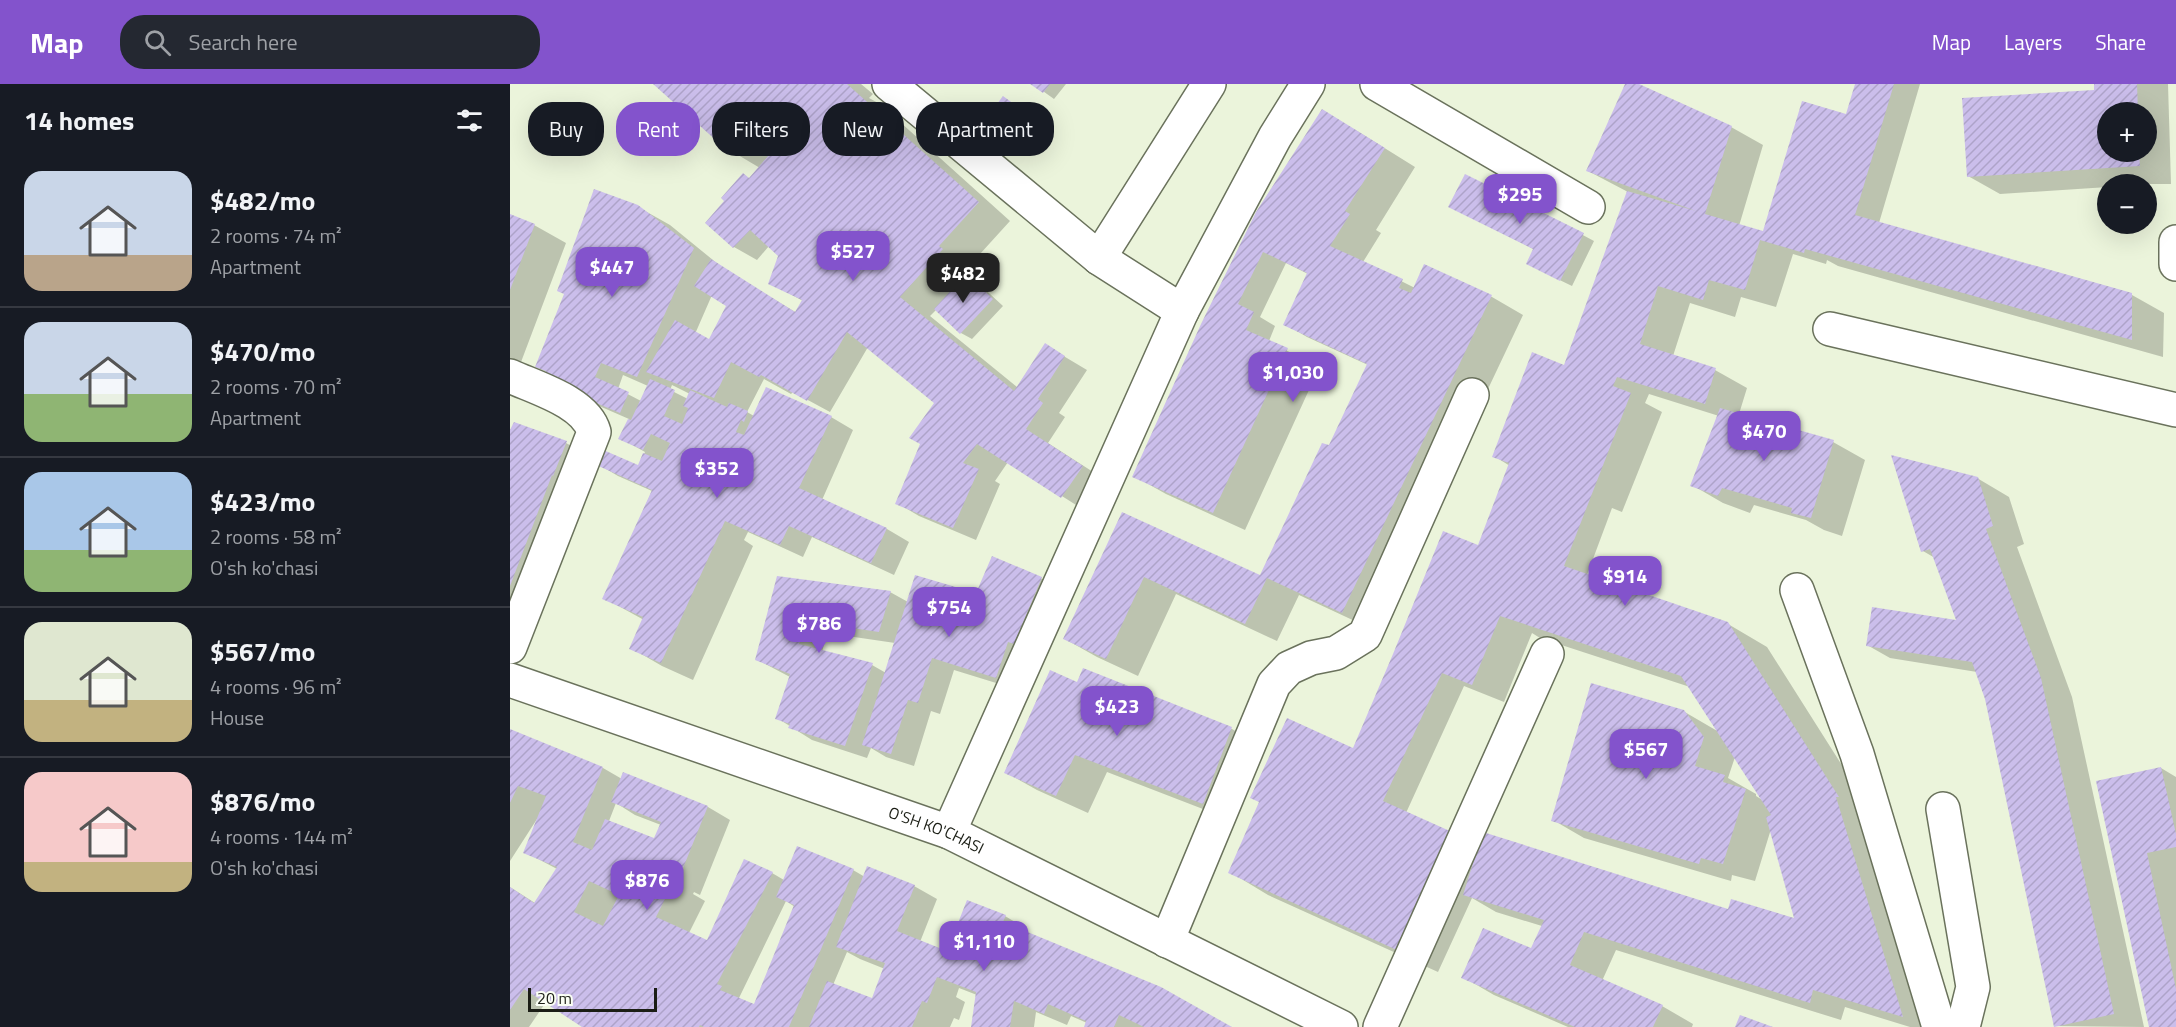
<!DOCTYPE html>
<meta charset="utf-8">
<style>
:root{--surface:#171b24;--page:#242831;--text:#f1f3f6;--muted:#9ea1a6;--line:#363941;--accent:#8353cc}
body{margin:0;font-family:"Titillium Web",sans-serif;background:var(--page);color:var(--text);height:100vh;display:flex;flex-direction:column;font-size:22px;white-space:nowrap}
*{box-sizing:border-box;margin:0}
p{font-size:20px;color:var(--muted)}
.icon{flex:none;width:33px;height:33px;fill:none;stroke:currentColor;stroke-width:2;stroke-linecap:round;stroke-linejoin:round}
.map{position:relative;flex:1;overflow:hidden}
.side{display:flex;flex-direction:column;background:var(--surface);width:510px}
.side>*{flex:none}
.top-card{position:absolute;left:18px;top:18px;width:570px;height:54px;display:flex;gap:12px}
.buttons{position:absolute;left:1587px;top:18px;display:grid;gap:12px}
.buttons a{display:grid;place-items:center;width:60px;height:60px;border-radius:50%;background:var(--surface);box-shadow:0 6px 24px #0002;font-size:30px}
.scale{position:absolute;left:18px;bottom:15px;width:129px;box-sizing:border-box;padding-left:6px;border:3px solid #1b1e15;border-top:0;font-size:16px;line-height:21px;white-space:nowrap;color:#1b1e15;-webkit-text-stroke:4px #fbfff5;paint-order:stroke}
.price{position:absolute;translate:-50% -51px;padding:0 14px;border-radius:12px;background:var(--accent);color:#fff;font-size:20px;line-height:39px;filter:drop-shadow(0 2px 3px #0008)}
.price::after{content:'';position:absolute;left:50%;top:36px;width:18px;height:14px;margin-left:-9px;background:inherit;clip-path:polygon(0 0,100% 0,50% 100%)}
.price.current{background:#222;color:#fff}
ul{padding:0;list-style:none}
li{display:flex;align-items:center;gap:18px;height:150px;padding:0 24px}
li+li{border-top:2px solid var(--line)}
li span{display:grid;place-items:center;flex:none;width:168px;height:120px;border-radius:18px;color:#555}
li>.icon{margin-inline-start:auto}
span .icon{width:72px;height:72px;fill:#fffc;stroke-width:1}
li b{font-size:26px}
h2{display:flex;justify-content:space-between;align-items:center;height:72px;padding:0 24px;font-size:26px}
.chip{padding:0 21px;border-radius:24px;background:var(--surface);box-shadow:0 6px 24px #0002;font-size:21px;line-height:54px}
.chip.current{background:var(--accent);color:#fff}
header{display:flex;align-items:center;gap:36px;box-sizing:border-box;height:84px;padding:0 30px;background:var(--accent);color:#fff}
header strong{font-size:28px}
nav{display:flex;gap:33px;margin-inline-start:auto;font-size:21px}
.search{width:420px;height:54px;background:var(--page);display:flex;align-items:center;gap:15px;box-sizing:border-box;padding:0 21px;border-radius:24px;color:var(--muted);font-size:22px}
main{display:flex;flex:1;min-height:0}
.map>svg:first-child{display:block}
.shadow{fill:#0003;fill-rule:evenodd}
.building{fill:url(#building-hatch);fill-rule:evenodd}
.lines{fill:none;stroke-linecap:round;stroke-linejoin:round}
.minor-casing{stroke:#6a725c;stroke-width:36}
.minor{stroke:#fff;stroke-width:33}
.labels{text-anchor:middle;stroke-width:6;stroke-linejoin:round;paint-order:stroke}
.street-label{font-size:16px;fill:#1b1e15;stroke:#fbfff5}
</style>
<header>
<strong>Map</strong>
<div class="search"><svg class="icon" aria-label="search" viewBox="0 0 24 24"><circle cx="10" cy="10" r="6"/><path d="M15 15l6 6"/></svg>Search here</div>
<nav><a>Map</a><a>Layers</a><a>Share</a></nav>
</header>
<main>
<section class="side">
<h2>14 homes<svg class="icon" aria-label="filters" viewBox="0 0 24 24"><path d="M4 7h16M4 17h16"/><circle cx="9" cy="7" r="2"/><circle cx="15" cy="17" r="2"/></svg></h2>
<ul>
<li><span style="background:linear-gradient(#c9d6e8 70%,#b9a48a 0)"><svg class="icon" aria-label="home" viewBox="0 0 24 24"><path d="M3 11l9-7 9 7M6 9v11h12V9"/></svg></span><div><b>$482/mo</b><p>2 rooms · 74 m²</p><p>Apartment</p></div></li>
<li><span style="background:linear-gradient(#c9d6e8 60%,#8fb573 0)"><svg class="icon" aria-label="home" viewBox="0 0 24 24"><path d="M3 11l9-7 9 7M6 9v11h12V9"/></svg></span><div><b>$470/mo</b><p>2 rooms · 70 m²</p><p>Apartment</p></div></li>
<li><span style="background:linear-gradient(#a9c7e8 65%,#8fb573 0)"><svg class="icon" aria-label="home" viewBox="0 0 24 24"><path d="M3 11l9-7 9 7M6 9v11h12V9"/></svg></span><div><b>$423/mo</b><p>2 rooms · 58 m²</p><p>O'sh ko'chasi</p></div></li>
<li><span style="background:linear-gradient(#dfe7d0 65%,#c2b280 0)"><svg class="icon" aria-label="home" viewBox="0 0 24 24"><path d="M3 11l9-7 9 7M6 9v11h12V9"/></svg></span><div><b>$567/mo</b><p>4 rooms · 96 m²</p><p>House</p></div></li>
<li><span style="background:linear-gradient(#f6c9c9 75%,#c2b280 0)"><svg class="icon" aria-label="home" viewBox="0 0 24 24"><path d="M3 11l9-7 9 7M6 9v11h12V9"/></svg></span><div><b>$876/mo</b><p>4 rooms · 144 m²</p><p>O'sh ko'chasi</p></div></li>
</ul>
</section>
<div class="map">
<svg width="1666" height="943" viewBox="0 0 1666 943">
<defs>
<pattern id="building-hatch" width="6" height="6" patternUnits="userSpaceOnUse" patternTransform="scale(1.5)"><rect width="6" height="6" fill="#cbbeeb"/><path d="M-1 1l2-2M0 6l6-6M5 7l2-2" fill="none" stroke="#aea3c9"/></pattern>
</defs>
<rect width="100%" height="100%" fill="#ebf4db"/>
<path class="shadow" d="M145,0H351L363,10L359,14L370,20L500,137L460,181L464,184L456,192L467,198L493,222L462,255L451,249L426,226L420,232L507,303L535,261L577,286L549,329L555,333L538,359L594,395L574,426L498,378L485,397L490,400L466,456L409,432L387,419L412,360L426,319L358,263L320,328L283,308L281,310L254,295L237,328L244,332L321,333L343,346L312,416L377,445L399,458L384,491L302,453L293,473L238,448L234,456L243,462L183,596L152,582L121,564L134,536L94,514L142,407L108,392L86,379L128,383L135,368L110,354L119,335L57,308L37,288L27,283L128,123L160,141L214,185L287,229L293,217L260,199L270,171L259,162L247,176L224,163L197,139L216,117L234,91L240,95L250,84L218,65ZM202,211L218,222L199,257L185,250ZM113,291L138,302L131,317L108,305ZM162,301L180,310L178,315L160,306Z
M523,0H556L544,15Z
M1117,0H1125L1221,43L1253,61L1229,142L1254,149L1337,32L1347,0H1410L1369,139L1622,211L1654,229L1653,273L1328,182L1317,176L1316,180L1283,170L1266,223L1231,213L1225,233L1180,219L1163,272L1205,286L1237,304L1229,330L1323,358L1355,376L1332,452L1314,446L1296,436L1244,421L1240,429L1213,419L1182,401L1209,332L1139,310L1135,319L1152,328L1112,428L1102,424L1077,491L1218,540L1257,563L1366,735L1421,943H1400L1335,923L1331,936L1106,866L1092,897L1152,922L1183,940L1182,943H1058L984,911L953,893L1022,866L1032,842L986,828L962,814L928,888L758,811L720,788L843,666L969,463L1000,382L984,372L1055,283L1118,108L1078,87ZM1022,549L1030,554L1180,603L1209,648L1173,627L1043,736L1074,754L1221,797L1222,791L1245,797L1261,745L1286,836L1219,827L942,750L896,729L954,602L994,618ZM1225,673L1254,717L1246,712V710L1218,694Z
M1585,0H1658L1661,100H1598V103L1490,110L1458,92L1586,7ZM1598,28H1636V68H1598Z
M504,21L530,40L514,61L477,35Z
M844,45L905,83L866,146L871,149L853,178L905,204L915,182L982,213L1013,231L864,546L789,511L767,557L666,510L628,592L587,573L555,555L613,430L751,493L820,363L858,281L797,253L775,240L798,190L776,179L750,233L765,242L759,257L809,284L735,446L656,410L624,392L693,241Z
M940,122L1039,133L1084,157L1062,202L1029,186L1025,166Z
M0,132L24,141L56,159L8,286L0,283Z
M0,345L56,359L78,371L0,537Z
M1467,394L1499,413L1514,460L1507,463L1562,613L1634,943L1545,942L1477,614L1467,588L1380,574L1357,561L1448,538L1425,474L1413,467Z
M482,474L532,495L554,508L509,606L444,586L430,630L421,627L404,682L376,673L361,664L357,674L302,656L267,634L280,593L246,575L268,494L380,508L398,518L467,511ZM317,549L385,559L376,589L362,581L312,568Z
M574,586L722,645L753,663L724,737L597,688L578,729L527,706L495,688L568,600Z
M0,647L93,684L112,695L114,690L198,723L220,736L190,811L184,808L183,810L195,817L179,849L198,858L262,789L274,796L343,786L355,793L404,802L427,815L410,858L438,868L495,832L517,845L516,849L719,943H575L577,939L561,932L557,941L526,928L524,943H463L467,911L449,904L446,913L455,918L449,936L444,934L440,943H75L36,918L19,943H0V803L25,819L47,785L15,768L28,735H27L0,777ZM106,719L125,731L151,741L145,756L99,737ZM276,817L285,823L244,922L229,914ZM337,868L350,875L375,885L362,916L323,901Z
M1651,684L1666,693V943H1641L1588,698Z"/>
<path class="building" d="M143,0H337L469,118L429,162L433,165L390,213L504,307L535,259L555,272L528,315L533,319L516,345L573,382L551,414L467,360L453,379L469,385L443,444L385,420L410,360L399,354L424,319L337,248L297,317L251,291L249,293L221,278L204,314L136,288L165,236L199,255L216,222L184,202L201,175L285,228L292,216L258,200L268,172L240,146L223,164L195,139L214,117L211,114L233,89L239,94L279,48L254,26L218,67Z
M520,0H540L533,9Z
M1115,0H1129L1222,42L1195,130L1253,147L1292,17L1336,30L1345,0H1384L1345,131L1622,209V256L1295,165L1294,169L1250,156L1235,206L1199,196L1193,216L1148,202L1130,260L1206,284L1195,320L1107,293L1103,302L1121,309L1054,482L1218,538L1329,713H1326L1393,933L1303,906L1300,919L1074,848L1060,881L1153,921L1143,943H1065L951,894L973,844L1021,864L1034,836L953,811L973,748L1218,825L1221,815L1284,834L1256,733L1261,731L1171,592L990,532L962,601L932,589L873,717L942,748L889,867L718,789L749,718L740,714L777,634L843,664L883,570L933,447L968,461L999,379L982,373L1022,268L1054,281L1117,107L1186,127L1076,87Z
M1584,0H1627L1628,28H1598V68H1629L1630,82L1457,93L1452,14L1584,6Z
M493,12L520,32L502,55L475,36Z
M812,25L875,64L835,127L840,130L820,162L893,195L889,204L901,209L914,180L982,211L832,529L757,494L735,540L634,493L596,575L553,555L612,428L750,491L812,359L819,361L857,280L773,241L797,189L753,168L728,220L744,228L736,246L778,264L703,429L622,393L691,240L746,128Z
M955,90L1074,149L1050,197L1016,180L1023,165L938,123Z
M84,105L128,121L184,164L127,293L91,279L85,293L119,308L110,329L32,296L36,287L25,283L54,210L47,207Z
M0,130L25,140L0,206Z
M456,190L483,215L450,250L424,225Z
M140,295L165,306L154,332L172,340L178,324L173,322L180,306L217,323L219,319L238,327L234,338L231,336L226,348L234,351L256,303L322,332L289,404L377,444L361,479L279,442L270,461L215,437L151,579L119,565L133,533L92,515L142,406L84,380L91,365L128,381L133,369L152,377L160,359L141,350L133,366L108,355L118,335L121,336Z
M1210,324L1324,356L1301,434L1281,429L1282,424L1212,404L1208,412L1180,402Z
M4,338L57,357L43,392L42,391L0,502V346Z
M1381,371L1468,393L1483,442L1476,445L1531,594L1604,930L1544,943L1475,615L1462,578L1356,562L1362,523L1446,536L1420,465L1411,468Z
M482,472L532,493L504,560L498,558L486,594L422,574L408,619L398,616L381,670L352,661L405,491L466,509Z
M267,492L381,507L369,548L295,537L289,560L363,579L335,662L278,644L280,640L265,635L280,590L245,576Z
M573,584L722,643L693,720L565,671L546,712L494,689L540,586L567,598Z
M1081,599L1174,626L1194,653L1185,682L1215,691L1213,698L1236,705L1213,780L1191,774L1189,780L1041,737Z
M0,645L93,683L63,758L82,766L95,735L144,754L151,738L101,718L113,688L198,722L167,799L164,797L146,833L197,856L234,775L263,788L207,900L212,902L210,906L244,920L284,821L266,813L287,762L344,785L279,943H194L190,941L189,943H72L14,905L0,926V803L24,819L47,783L13,769L36,712L8,702L0,719ZM79,797L109,811L93,842L64,828Z
M1651,683L1666,750V763L1637,769L1666,905V943H1639L1586,697Z
M357,782L405,801L387,847L437,867L457,816L496,831L493,838L651,903L722,943H634L609,931L604,943H574L576,937L538,920L534,930L504,917L500,943H461L466,908L427,893L417,919L412,917L402,943H299L317,897L362,914L375,879L326,863Z
M1230,931L1263,943H1225Z"/>
<g class="lines">
<defs>
<g id="minor">
<path d="M379,0L589,174L672,227"/>
<path d="M867,0L1078,123"/>
<path d="M1666,158V180"/>
<path d="M589,174L699,0"/>
<path d="M1320,245L1666,326"/>
<path d="M0,292C26,304 76,318 84,348L0,563"/>
<path d="M1287,506L1347,670L1429,943"/>
<path id="s1" d="M0,596L439,748L831,943"/>
<path d="M1433,725L1463,903L1453,943"/>
<path d="M439,748L672,227L765,53L798,0"/>
<path d="M657,857L764,600L779,584L801,574L826,569L855,551L962,311"/>
<path d="M870,943L1037,570"/>
</g>
</defs>
<use href="#minor" class="minor-casing"/>
<use href="#minor" class="minor"/>
</g>
<g class="labels">
<g class="street-label">
<text dy="6" stroke="none"><textPath href="#s1" startOffset="452">O'SH KO'CHASI</textPath></text>
</g>
</g>
</svg>
<div class="buttons">
<a>+</a>
<a>−</a>
</div>
<div class="scale">20 m</div>
<b class="price" style="left:1010px;top:141px">$295</b>
<b class="price" style="left:343px;top:198px">$527</b>
<b class="price" style="left:102px;top:214px">$447</b>
<b class="price current" style="left:453px;top:220px">$482</b>
<b class="price" style="left:783px;top:319px">$1,030</b>
<b class="price" style="left:1254px;top:378px">$470</b>
<b class="price" style="left:207px;top:415px">$352</b>
<b class="price" style="left:1115px;top:523px">$914</b>
<b class="price" style="left:439px;top:554px">$754</b>
<b class="price" style="left:309px;top:570px">$786</b>
<b class="price" style="left:607px;top:653px">$423</b>
<b class="price" style="left:1136px;top:696px">$567</b>
<b class="price" style="left:137px;top:827px">$876</b>
<b class="price" style="left:474px;top:888px">$1,110</b>
<div class="top-card">
<a class="chip">Buy</a>
<a class="chip current">Rent</a>
<a class="chip">Filters</a>
<a class="chip">New</a>
<a class="chip">Apartment</a>
</div>
</div>
</main>
